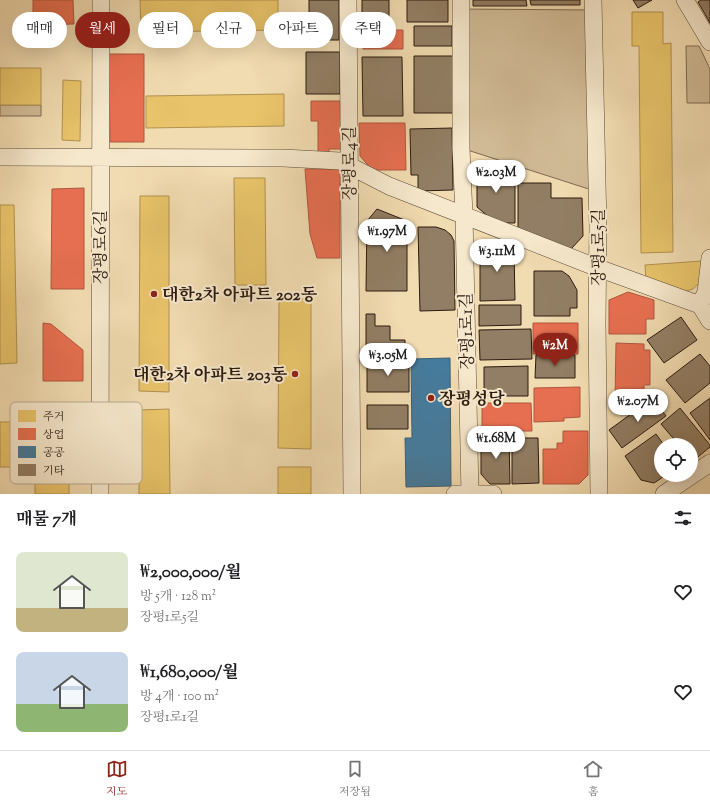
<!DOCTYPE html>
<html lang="ko">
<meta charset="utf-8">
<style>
:root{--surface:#fff;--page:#f2f2f2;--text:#202124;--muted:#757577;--line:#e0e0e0;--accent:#8f2418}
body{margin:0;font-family:"Sorts Mill Goudy","Noto Serif KR",serif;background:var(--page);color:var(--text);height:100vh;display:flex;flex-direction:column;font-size:15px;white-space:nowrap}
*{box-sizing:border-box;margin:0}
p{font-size:13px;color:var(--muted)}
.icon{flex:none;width:22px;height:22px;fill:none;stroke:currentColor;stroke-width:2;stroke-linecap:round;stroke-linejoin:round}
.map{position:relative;height:494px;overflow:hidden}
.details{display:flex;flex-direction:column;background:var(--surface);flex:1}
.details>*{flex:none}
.hud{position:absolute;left:12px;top:12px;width:400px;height:36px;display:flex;gap:8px}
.fabs{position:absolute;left:654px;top:438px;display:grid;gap:8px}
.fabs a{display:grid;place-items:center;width:44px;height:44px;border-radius:50%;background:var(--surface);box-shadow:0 4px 16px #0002;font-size:20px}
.price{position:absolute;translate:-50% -34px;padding:0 9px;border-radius:14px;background:#fff;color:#222;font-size:13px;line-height:26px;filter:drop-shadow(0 1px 2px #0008)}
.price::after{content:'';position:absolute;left:50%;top:24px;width:12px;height:9px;margin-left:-6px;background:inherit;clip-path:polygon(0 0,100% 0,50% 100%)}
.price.active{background:var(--accent);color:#fff}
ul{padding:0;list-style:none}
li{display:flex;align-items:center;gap:12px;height:100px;padding:0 16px}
li span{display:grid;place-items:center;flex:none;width:112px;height:80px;border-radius:8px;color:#555}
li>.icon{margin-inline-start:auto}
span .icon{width:48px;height:48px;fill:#fffc;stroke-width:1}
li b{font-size:17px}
h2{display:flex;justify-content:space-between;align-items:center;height:48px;padding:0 16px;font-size:17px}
.tag{padding:0 14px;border-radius:18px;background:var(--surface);box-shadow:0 4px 16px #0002;font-size:14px;line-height:36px}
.tag.active{background:var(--accent);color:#fff}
.tab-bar{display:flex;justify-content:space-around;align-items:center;height:56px;border-top:1px solid var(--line);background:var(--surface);font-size:11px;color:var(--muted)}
.tab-bar a{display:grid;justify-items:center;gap:2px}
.tab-bar .active{color:var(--accent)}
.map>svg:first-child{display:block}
.green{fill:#d0ba95;stroke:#7e6a53}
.homes{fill:#e9c46a;stroke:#b0914f}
.shops{fill:#e76f51;stroke:#af563e}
.public{fill:#457b9d;stroke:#3e5e73}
.building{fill:#927e64;stroke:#2c1a11}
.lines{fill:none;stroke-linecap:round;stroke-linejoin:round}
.minor-casing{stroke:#5d4a39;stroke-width:18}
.minor{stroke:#f6e8cc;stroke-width:17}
.poi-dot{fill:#8f2418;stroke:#f6e8cc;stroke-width:1.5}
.labels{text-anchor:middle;stroke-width:4;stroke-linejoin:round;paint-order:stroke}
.street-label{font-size:17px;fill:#2c1a11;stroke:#f6e8cc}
.poi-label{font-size:17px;font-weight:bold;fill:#2c1a11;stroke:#f6e8cc;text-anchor:start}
.key{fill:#f6e8cc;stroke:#b9aa94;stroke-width:1}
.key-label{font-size:11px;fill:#2c1a11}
</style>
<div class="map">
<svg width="710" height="494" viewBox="0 0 710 494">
<rect width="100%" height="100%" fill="#f1dbb0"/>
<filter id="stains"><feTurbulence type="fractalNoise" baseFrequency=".005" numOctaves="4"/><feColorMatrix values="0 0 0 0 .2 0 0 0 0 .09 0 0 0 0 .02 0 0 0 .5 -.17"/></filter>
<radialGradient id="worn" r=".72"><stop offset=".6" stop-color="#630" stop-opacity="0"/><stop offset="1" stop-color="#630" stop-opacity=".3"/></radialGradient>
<path class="green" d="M461,9L594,10L598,192L461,148Z
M686,46H699L710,69V103H687Z
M0,105H41V116H0Z"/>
<path class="homes" d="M140,0H278V30L141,32Z
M632,12H663V44L671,43L673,252L641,253L639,46H632Z
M0,68H41V105H0Z
M63,80L81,81L80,141L62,140Z
M284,94V126L146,128V96Z
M234,178H265L266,285H235Z
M140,196H169V392L139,391Z
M0,205H14L17,363L0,364Z
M702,261L699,283L693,289L683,292L646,280L645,265Z
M279,298L311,299V449L278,448Z
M169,409L170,494H139V410Z
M0,422H26V467H0Z
M278,467H311V494H278Z
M35,481H69V494H35Z"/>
<path class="shops" d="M33,0H73L74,24L33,25Z
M363,30H403V49H363Z
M109,54H144V142H110Z
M311,101H340L341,149H329V154H318V121H311Z
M359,123H405L406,170H372L360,156Z
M305,169H340V258H317L310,234Z
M84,188V289H51L52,189Z
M628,292L654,300V319H646V334H609V300Z
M43,323L51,324L83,350V381H43Z
M533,323H578V354H533Z
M616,343L644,344V350H650V385H644V402L615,401Z
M580,387V417L564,418V421L534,422V388Z
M482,403H531L532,431H482Z
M563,431H588V475L579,484H543V449H557V443H563Z"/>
<path class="public" d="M450,358L451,486L406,487L405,438H412L411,359Z"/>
<path class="building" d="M309,0H339V40H309Z
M362,0H389V24L362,23Z
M407,0H448V22H407Z
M473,0H526L527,6H473Z
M530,0H580V5H531Z
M633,0H652L638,8Z
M701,0H710V23L698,2Z
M414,26H452V46H414Z
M306,52H340V94H306Z
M414,56H454V113H414Z
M362,57H402L403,116H363Z
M452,128L453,190L418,191V175H411L410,129Z
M495,164V172H515V223H502L490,218L477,207V165Z
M518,183H551V198H582L583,236L571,249L518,230Z
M377,209L407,221V291H366L367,221Z
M418,227H436L445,230L451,235L454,241L455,310L420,311Z
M486,242H494L514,251L515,300L480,301V250Z
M534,271H562L569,276L577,290V308H570V316H534Z
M479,305H521V325L479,326Z
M366,314H375V326H390V340H405V351H366Z
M681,317L697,340L664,363L647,340Z
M531,329L532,359L480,360L479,330Z
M700,354L710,366V383L685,403L666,380Z
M536,355H575V378H535Z
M409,362V392H367V363Z
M528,366V396H484V367Z
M653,398L666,416L622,448L609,430Z
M710,398V440L690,413Z
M367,405H408V429H367Z
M680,408L710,445V447L693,461L691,459V445H679L661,424Z
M656,434L664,445H661V475H666L654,483L641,480L625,456Z
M481,438H509L510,484H490L481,474Z
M512,438H538L539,483L512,484Z"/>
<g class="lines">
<defs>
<path id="minor" d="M348,0L352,494
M461,0V148L464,215L470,494
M593,0L598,227L597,323L599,494
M685,0L710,42
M0,157L283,158L340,161L389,186L598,268L700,305
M710,258L706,292L700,305L710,321
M100,494L101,0
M455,494H493
M664,494L710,463"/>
</defs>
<use href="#minor" class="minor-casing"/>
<use href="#minor" class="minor"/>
</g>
<g class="poi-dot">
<circle cx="154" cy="294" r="4"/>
<circle cx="295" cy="374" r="4"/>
<circle cx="431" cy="398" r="4"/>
</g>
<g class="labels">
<g class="street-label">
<text transform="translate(349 163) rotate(-90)" y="6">장평로4길</text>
<text transform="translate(100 247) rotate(-90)" y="6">장평로6길</text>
<text transform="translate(598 247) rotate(-90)" y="6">장평1로5길</text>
<text transform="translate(466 331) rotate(-91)" y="6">장평1로1길</text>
</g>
<g class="poi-label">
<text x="162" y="300">대한2차 아파트 202동</text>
<text x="287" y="380" text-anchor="end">대한2차 아파트 203동</text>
<text x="439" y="404">장평성당</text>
</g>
</g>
<rect x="10" y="402" width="132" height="82" rx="6" class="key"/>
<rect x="18" y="410" width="18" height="12" fill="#e9c46a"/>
<rect x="18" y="428" width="18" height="12" fill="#e76f51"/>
<rect x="18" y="446" width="18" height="12" fill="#457b9d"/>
<rect x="18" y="464" width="18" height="12" fill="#927e64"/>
<g class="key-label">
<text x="43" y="420">주거</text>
<text x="43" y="438">상업</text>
<text x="43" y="456">공공</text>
<text x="43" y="474">기타</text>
</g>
<rect width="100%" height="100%" filter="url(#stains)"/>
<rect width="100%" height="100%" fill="url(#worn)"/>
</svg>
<div class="fabs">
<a><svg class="icon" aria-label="locate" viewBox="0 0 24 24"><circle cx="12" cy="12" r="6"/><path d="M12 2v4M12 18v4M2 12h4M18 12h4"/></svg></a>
</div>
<b class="price" style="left:496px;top:194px">₩2.03M</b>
<b class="price" style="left:387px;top:253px">₩1.97M</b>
<b class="price" style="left:497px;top:273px">₩3.11M</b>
<b class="price active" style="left:555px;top:367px">₩2M</b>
<b class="price" style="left:388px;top:377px">₩3.05M</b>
<b class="price" style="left:638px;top:423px">₩2.07M</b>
<b class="price" style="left:496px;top:460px">₩1.68M</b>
<div class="hud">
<a class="tag">매매</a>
<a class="tag active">월세</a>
<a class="tag">필터</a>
<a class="tag">신규</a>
<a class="tag">아파트</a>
<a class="tag">주택</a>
</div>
</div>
<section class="details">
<h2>매물 7개<svg class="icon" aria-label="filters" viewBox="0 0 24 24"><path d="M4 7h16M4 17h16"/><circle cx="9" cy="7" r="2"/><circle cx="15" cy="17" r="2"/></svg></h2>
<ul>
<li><span style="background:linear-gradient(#dfe7d0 70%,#c2b280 0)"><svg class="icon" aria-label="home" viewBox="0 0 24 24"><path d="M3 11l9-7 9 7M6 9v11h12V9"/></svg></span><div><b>₩2,000,000/월</b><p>방 5개 · 128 m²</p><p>장평1로5길</p></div><svg class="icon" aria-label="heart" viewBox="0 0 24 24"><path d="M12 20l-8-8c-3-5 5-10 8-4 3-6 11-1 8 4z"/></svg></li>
<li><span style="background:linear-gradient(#c9d6e8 65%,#8fb573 0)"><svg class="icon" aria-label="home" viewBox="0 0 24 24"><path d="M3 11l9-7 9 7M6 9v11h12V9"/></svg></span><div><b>₩1,680,000/월</b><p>방 4개 · 100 m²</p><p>장평1로1길</p></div><svg class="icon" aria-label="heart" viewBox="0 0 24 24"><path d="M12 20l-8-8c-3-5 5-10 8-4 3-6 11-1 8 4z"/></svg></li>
</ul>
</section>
<nav class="tab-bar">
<a class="active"><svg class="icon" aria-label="map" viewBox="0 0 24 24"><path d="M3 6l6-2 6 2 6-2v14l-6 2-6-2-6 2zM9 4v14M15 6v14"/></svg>지도</a>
<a><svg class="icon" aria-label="saved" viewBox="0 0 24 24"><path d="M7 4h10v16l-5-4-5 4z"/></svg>저장됨</a>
<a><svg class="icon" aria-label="home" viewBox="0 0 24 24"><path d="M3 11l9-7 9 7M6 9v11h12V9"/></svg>홈</a>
</nav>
